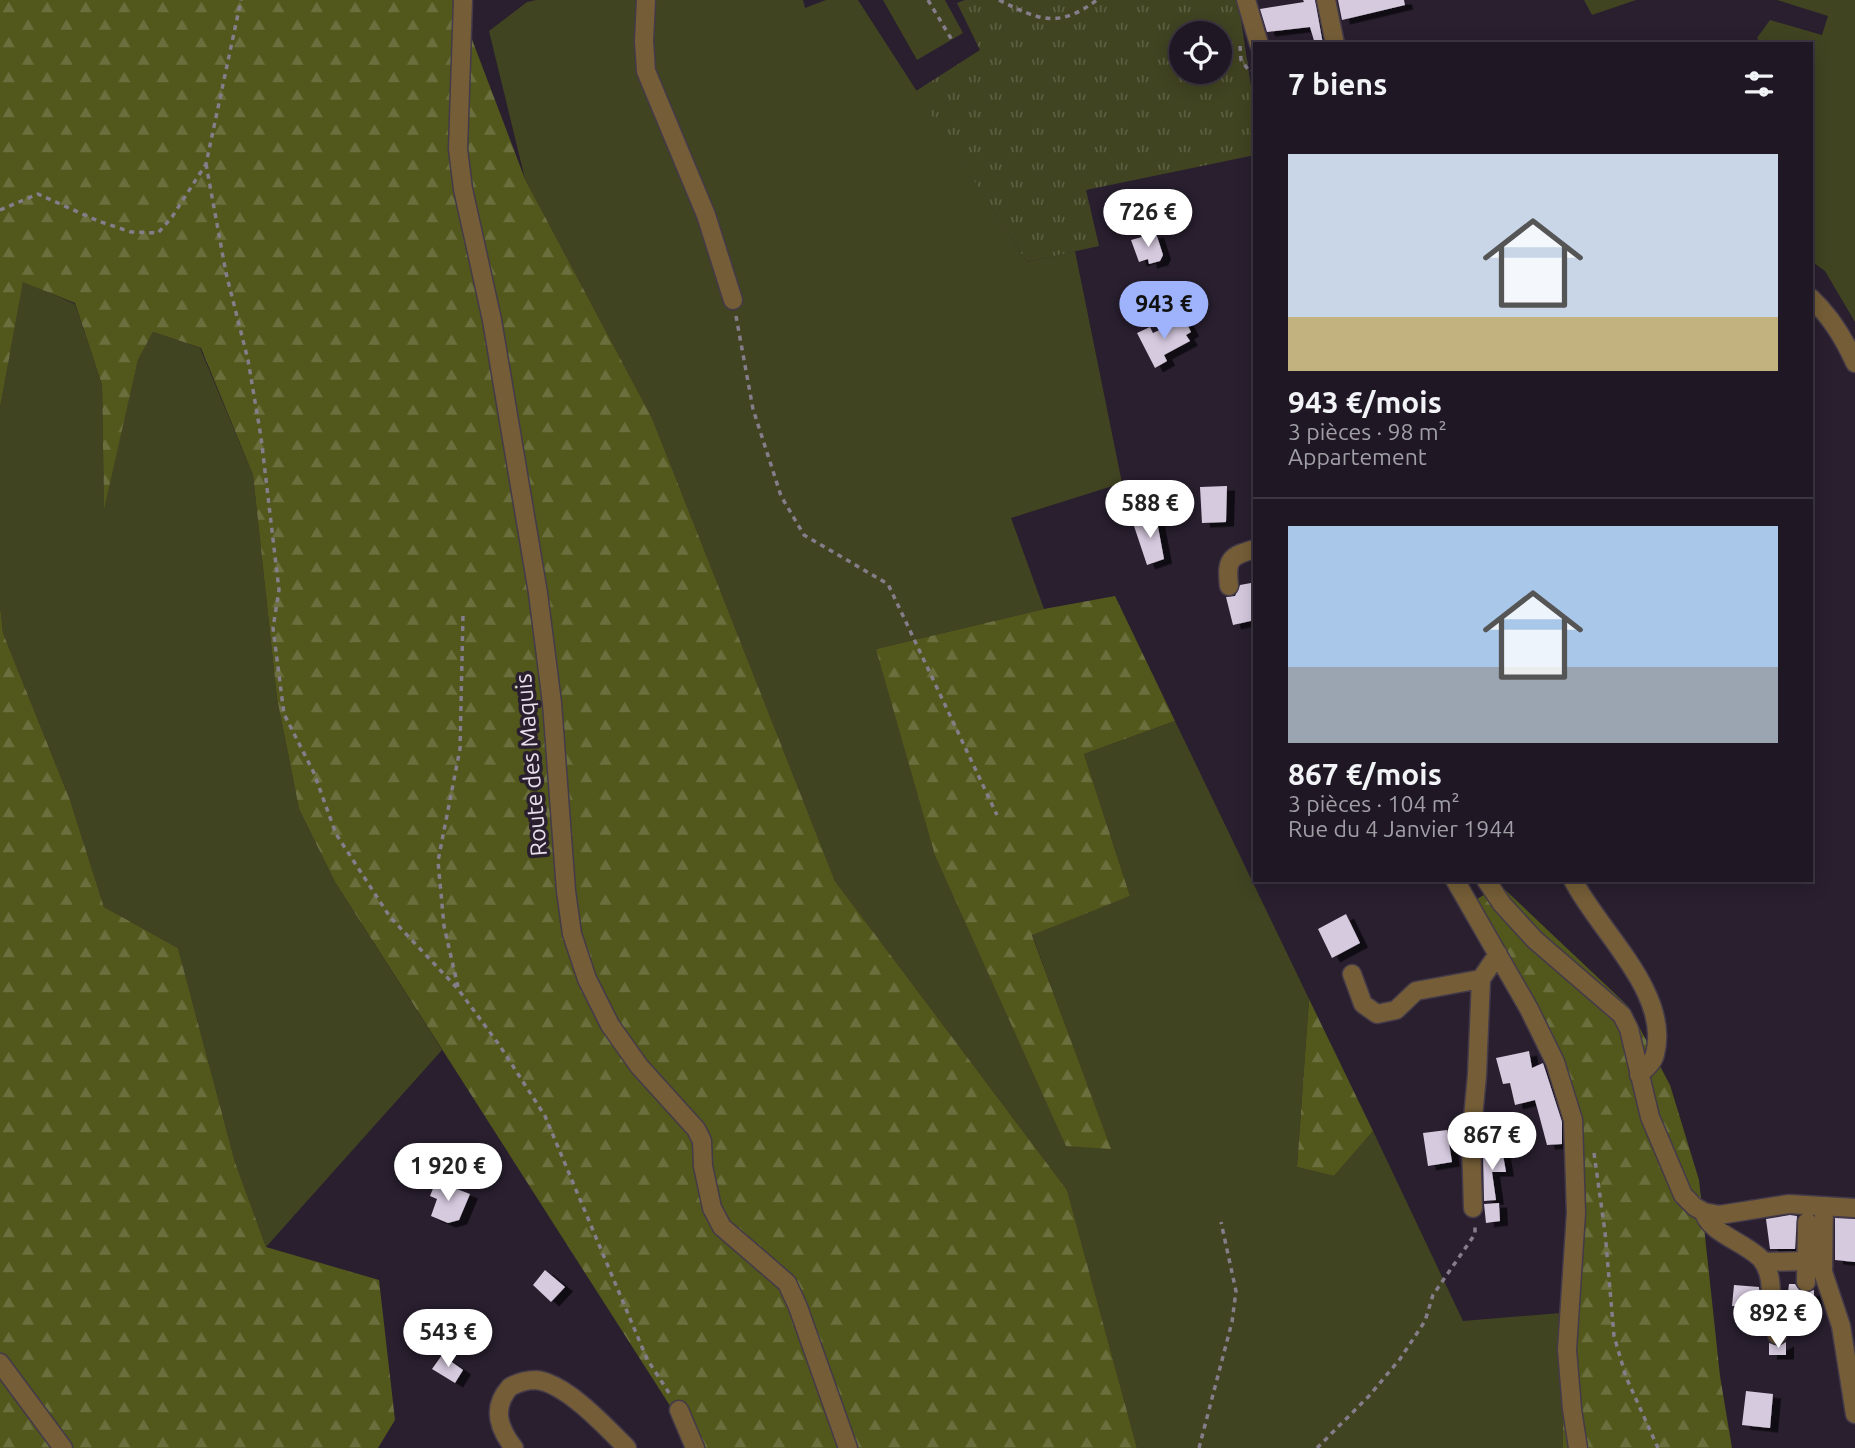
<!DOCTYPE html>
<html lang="fr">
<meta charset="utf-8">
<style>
:root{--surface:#1f1723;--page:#27202b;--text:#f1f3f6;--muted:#a19fa6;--line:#3c3641;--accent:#9fb3fd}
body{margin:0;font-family:Ubuntu,sans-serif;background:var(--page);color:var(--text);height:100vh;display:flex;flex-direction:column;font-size:26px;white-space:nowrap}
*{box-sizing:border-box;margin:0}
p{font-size:23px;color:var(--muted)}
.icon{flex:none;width:38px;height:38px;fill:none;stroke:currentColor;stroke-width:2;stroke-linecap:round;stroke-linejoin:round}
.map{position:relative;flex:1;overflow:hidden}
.side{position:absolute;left:1253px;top:42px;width:560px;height:840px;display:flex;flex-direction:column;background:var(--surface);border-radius:0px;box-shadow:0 4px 18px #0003,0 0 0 2px var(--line)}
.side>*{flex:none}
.tools{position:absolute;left:1169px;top:21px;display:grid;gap:14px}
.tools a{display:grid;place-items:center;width:63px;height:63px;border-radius:50%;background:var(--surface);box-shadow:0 4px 18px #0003,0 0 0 2px var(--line);font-size:35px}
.price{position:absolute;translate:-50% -60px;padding:0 16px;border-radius:24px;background:#fff;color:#222;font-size:23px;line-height:46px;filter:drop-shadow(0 2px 4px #0008)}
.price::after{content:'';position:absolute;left:50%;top:42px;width:21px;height:16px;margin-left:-10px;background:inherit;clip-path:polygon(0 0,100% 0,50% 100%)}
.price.on{background:var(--accent);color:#111}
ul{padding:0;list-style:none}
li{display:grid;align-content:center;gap:14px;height:371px;padding:0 35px}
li+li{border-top:2px solid var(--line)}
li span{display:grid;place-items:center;height:217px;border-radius:0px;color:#555}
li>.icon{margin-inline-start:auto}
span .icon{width:126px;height:126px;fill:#fffc;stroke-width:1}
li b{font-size:30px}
h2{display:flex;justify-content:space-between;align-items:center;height:84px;padding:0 35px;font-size:30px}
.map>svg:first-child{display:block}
.grass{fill:#414421}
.forest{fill:url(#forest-firs)}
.park{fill:url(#park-tufts);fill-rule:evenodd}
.building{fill:#d6cadf;filter:url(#shadow)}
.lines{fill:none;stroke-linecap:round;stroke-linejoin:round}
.minor-casing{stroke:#443a49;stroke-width:21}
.path{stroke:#857d8a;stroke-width:3.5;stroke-dasharray:5 5;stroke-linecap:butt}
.minor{stroke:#755e37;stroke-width:18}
.labels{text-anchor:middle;stroke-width:7;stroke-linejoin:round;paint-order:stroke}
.street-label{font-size:23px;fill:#e7e0eb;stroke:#291f2f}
</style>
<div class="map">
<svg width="1855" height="1448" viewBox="0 0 1855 1448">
<defs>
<pattern id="forest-firs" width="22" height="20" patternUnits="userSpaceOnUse" patternTransform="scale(1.75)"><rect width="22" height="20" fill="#52571c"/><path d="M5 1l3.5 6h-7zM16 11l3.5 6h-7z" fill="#6b6f3d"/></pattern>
<pattern id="park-tufts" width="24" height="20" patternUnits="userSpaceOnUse" patternTransform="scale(1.75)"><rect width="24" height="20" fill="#414421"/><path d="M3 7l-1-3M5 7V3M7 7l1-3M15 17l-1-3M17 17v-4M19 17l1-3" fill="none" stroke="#5c5f41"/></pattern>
<filter id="shadow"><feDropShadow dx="8" dy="4.5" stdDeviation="0" flood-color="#0009"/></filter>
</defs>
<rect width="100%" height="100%" fill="#291f2f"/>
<path class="grass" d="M536,0H803L805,8L826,0H858L1027,262L1075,251L1122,483L1011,518L1044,609L876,649L1110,1148L1032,934L1130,896L1084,754L1175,721L1309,999L1297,1167L1334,1176L1373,1131L1463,1321L1561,1313L1563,1448H1137L1067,1190L835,881L652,418L525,179L489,31L527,2Z
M883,0H945L963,33L917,60Z
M1584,0H1636L1592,15Z
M1777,0H1855V322L1825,271L1811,261V44H1761L1757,38L1770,20L1822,35L1828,16Z
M23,281L75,304L102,385L104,505L138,360L153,332L200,348L253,475L277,698L299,809L335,882L442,1050L266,1247L235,1162L178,948L104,907L70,800L3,633L0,605V408Z"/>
<path class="forest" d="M0,0H457L525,179L652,418L835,881L1067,1190L1137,1448H697L335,882L299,809L277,698L253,475L201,348L153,332L138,360L104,509L102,385L75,303L23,282L0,408Z
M1115,596L1175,721L1084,754L1130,896L1032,935L1111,1149L1066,1146L935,855L876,649L1044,609Z
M0,605L3,633L70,800L104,907L178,948L235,1162L266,1247L379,1280L395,1420L378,1448H0Z
M1500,885L1628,1006L1670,1085L1699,1180L1720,1376L1732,1448H1563L1561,1313L1570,1171L1569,1113L1474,901Z
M1309,999L1373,1131L1334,1176L1297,1167Z"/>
<path class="park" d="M965,0H1238L1255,113V155L1086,190L1099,246L1027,262L916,91L980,50L957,3ZM1181,33H1220V72H1181Z"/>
<path class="building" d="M1303,0H1315L1323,44H1315L1310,27L1267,32L1260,9L1304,2Z
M1338,0H1404L1405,5L1342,20Z
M1156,233L1163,255L1160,261L1149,264L1148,259L1139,262L1131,240Z
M1184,318L1191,332L1186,335L1190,341L1164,355L1167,361L1155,368L1137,333L1150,327L1153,333Z
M1227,486L1226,522L1202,523L1200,487Z
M1156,516L1164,559L1147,565L1133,523Z
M1251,583L1255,599V620L1233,625L1226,597L1235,596L1240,585Z
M1346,914L1360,943L1332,958L1318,929Z
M1529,1051L1532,1068L1543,1063L1544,1066L1562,1122V1144L1547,1145L1535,1100L1515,1105L1510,1083L1503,1084L1496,1058Z
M1447,1130L1452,1162L1428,1166L1423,1133Z
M1502,1149L1506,1172H1492L1496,1200L1484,1201L1483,1153Z
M436,1181L470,1194L459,1220L448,1223L431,1216L437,1199L430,1196Z
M1499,1203L1500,1221L1486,1223L1484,1204Z
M1790,1215L1797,1216L1795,1249H1770L1766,1219Z
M1835,1218L1855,1219V1262L1835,1260Z
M545,1270L565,1287L551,1302L533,1285Z
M1789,1284H1795L1800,1291L1805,1293L1814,1290V1303L1787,1301Z
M1734,1285L1759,1287L1761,1309L1732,1306Z
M1786,1342V1355H1769V1343L1779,1346Z
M442,1355L463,1370L455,1383L432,1369Z
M1746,1391L1773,1394L1770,1428L1742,1425Z"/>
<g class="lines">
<defs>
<path id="minor" d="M463,0L458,149L463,189L492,320L538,593L552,703L566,891L572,934L587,979L610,1025L639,1066L696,1129L702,1141L703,1166L712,1208L722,1227L787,1283L798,1307L848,1448
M646,0L644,41L646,71L706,215L733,300
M1246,0L1259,44
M1326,0L1335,44
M1811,298C1831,317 1844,338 1855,363
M1229,586C1226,559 1230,556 1255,549
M1455,880L1529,1009L1555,1062L1573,1120L1576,1213L1567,1350L1572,1409L1578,1448
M1486,880L1502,904L1535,940L1622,1015L1629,1029L1650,1117L1683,1195L1695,1207L1704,1212L1719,1215L1789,1204L1855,1208
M1573,880C1598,930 1671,993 1655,1054C1653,1063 1645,1069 1639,1075
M1352,974L1363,1004L1377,1014L1396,1010L1416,991L1481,979L1498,954
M1824,1206L1823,1272L1841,1326L1855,1414
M1473,1208L1471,1139L1477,1075L1481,979
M1704,1212C1707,1232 1749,1244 1762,1260C1773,1275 1770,1291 1772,1308C1773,1317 1775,1326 1777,1335
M1763,1262L1806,1261
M1806,1282L1807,1222
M0,1363L63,1448
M679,1410L695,1448
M514,1448C499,1429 491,1408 510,1387C517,1383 528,1380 536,1380C566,1383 606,1427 627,1448"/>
</defs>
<use href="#minor" class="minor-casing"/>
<path class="path" d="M928,0L952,40
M999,0C1039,20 1058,29 1097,0
M1240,46L1241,60L1250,72L1255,71
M206,164L226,273L248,360L261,437L279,590L273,628L284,714L314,773L336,834L390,917L458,989L500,1046L545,1116L647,1359L671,1396
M0,210L38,194L98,221L131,232L158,233L172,217L206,164L241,0
M736,316L753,409L781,496L804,535L888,584L997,815
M458,987L444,926L438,861L460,749L463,615
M1594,1153L1605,1232L1614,1336L1626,1377L1658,1448
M1199,1448L1232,1322L1236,1291L1221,1222
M1317,1448L1369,1396L1400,1359L1425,1321L1433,1295L1475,1234V1225"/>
<use href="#minor" class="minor"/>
</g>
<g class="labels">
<g class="street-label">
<text transform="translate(531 765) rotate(-95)" y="8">Route des Maquis</text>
</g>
</g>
</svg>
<div class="tools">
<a><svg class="icon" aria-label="locate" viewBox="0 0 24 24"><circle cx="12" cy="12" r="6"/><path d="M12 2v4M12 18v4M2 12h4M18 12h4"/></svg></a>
</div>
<b class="price" style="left:1148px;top:249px">726 €</b>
<b class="price on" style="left:1164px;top:341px">943 €</b>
<b class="price" style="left:1150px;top:540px">588 €</b>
<b class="price" style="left:1492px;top:1172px">867 €</b>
<b class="price" style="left:448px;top:1203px">1 920 €</b>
<b class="price" style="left:1778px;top:1350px">892 €</b>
<b class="price" style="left:448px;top:1369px">543 €</b>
<section class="side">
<h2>7 biens<svg class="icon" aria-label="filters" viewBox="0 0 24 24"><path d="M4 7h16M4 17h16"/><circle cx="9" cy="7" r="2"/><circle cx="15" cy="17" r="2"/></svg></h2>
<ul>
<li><span style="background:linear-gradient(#c9d6e8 75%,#c2b280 0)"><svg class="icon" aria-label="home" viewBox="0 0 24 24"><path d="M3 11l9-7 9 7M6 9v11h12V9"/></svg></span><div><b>943 €/mois</b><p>3 pièces · 98 m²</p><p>Appartement</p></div></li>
<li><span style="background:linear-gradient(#a9c7e8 65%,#9aa5b1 0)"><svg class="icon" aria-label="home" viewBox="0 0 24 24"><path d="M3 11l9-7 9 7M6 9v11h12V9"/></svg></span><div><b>867 €/mois</b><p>3 pièces · 104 m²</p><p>Rue du 4 Janvier 1944</p></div></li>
</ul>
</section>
</div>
